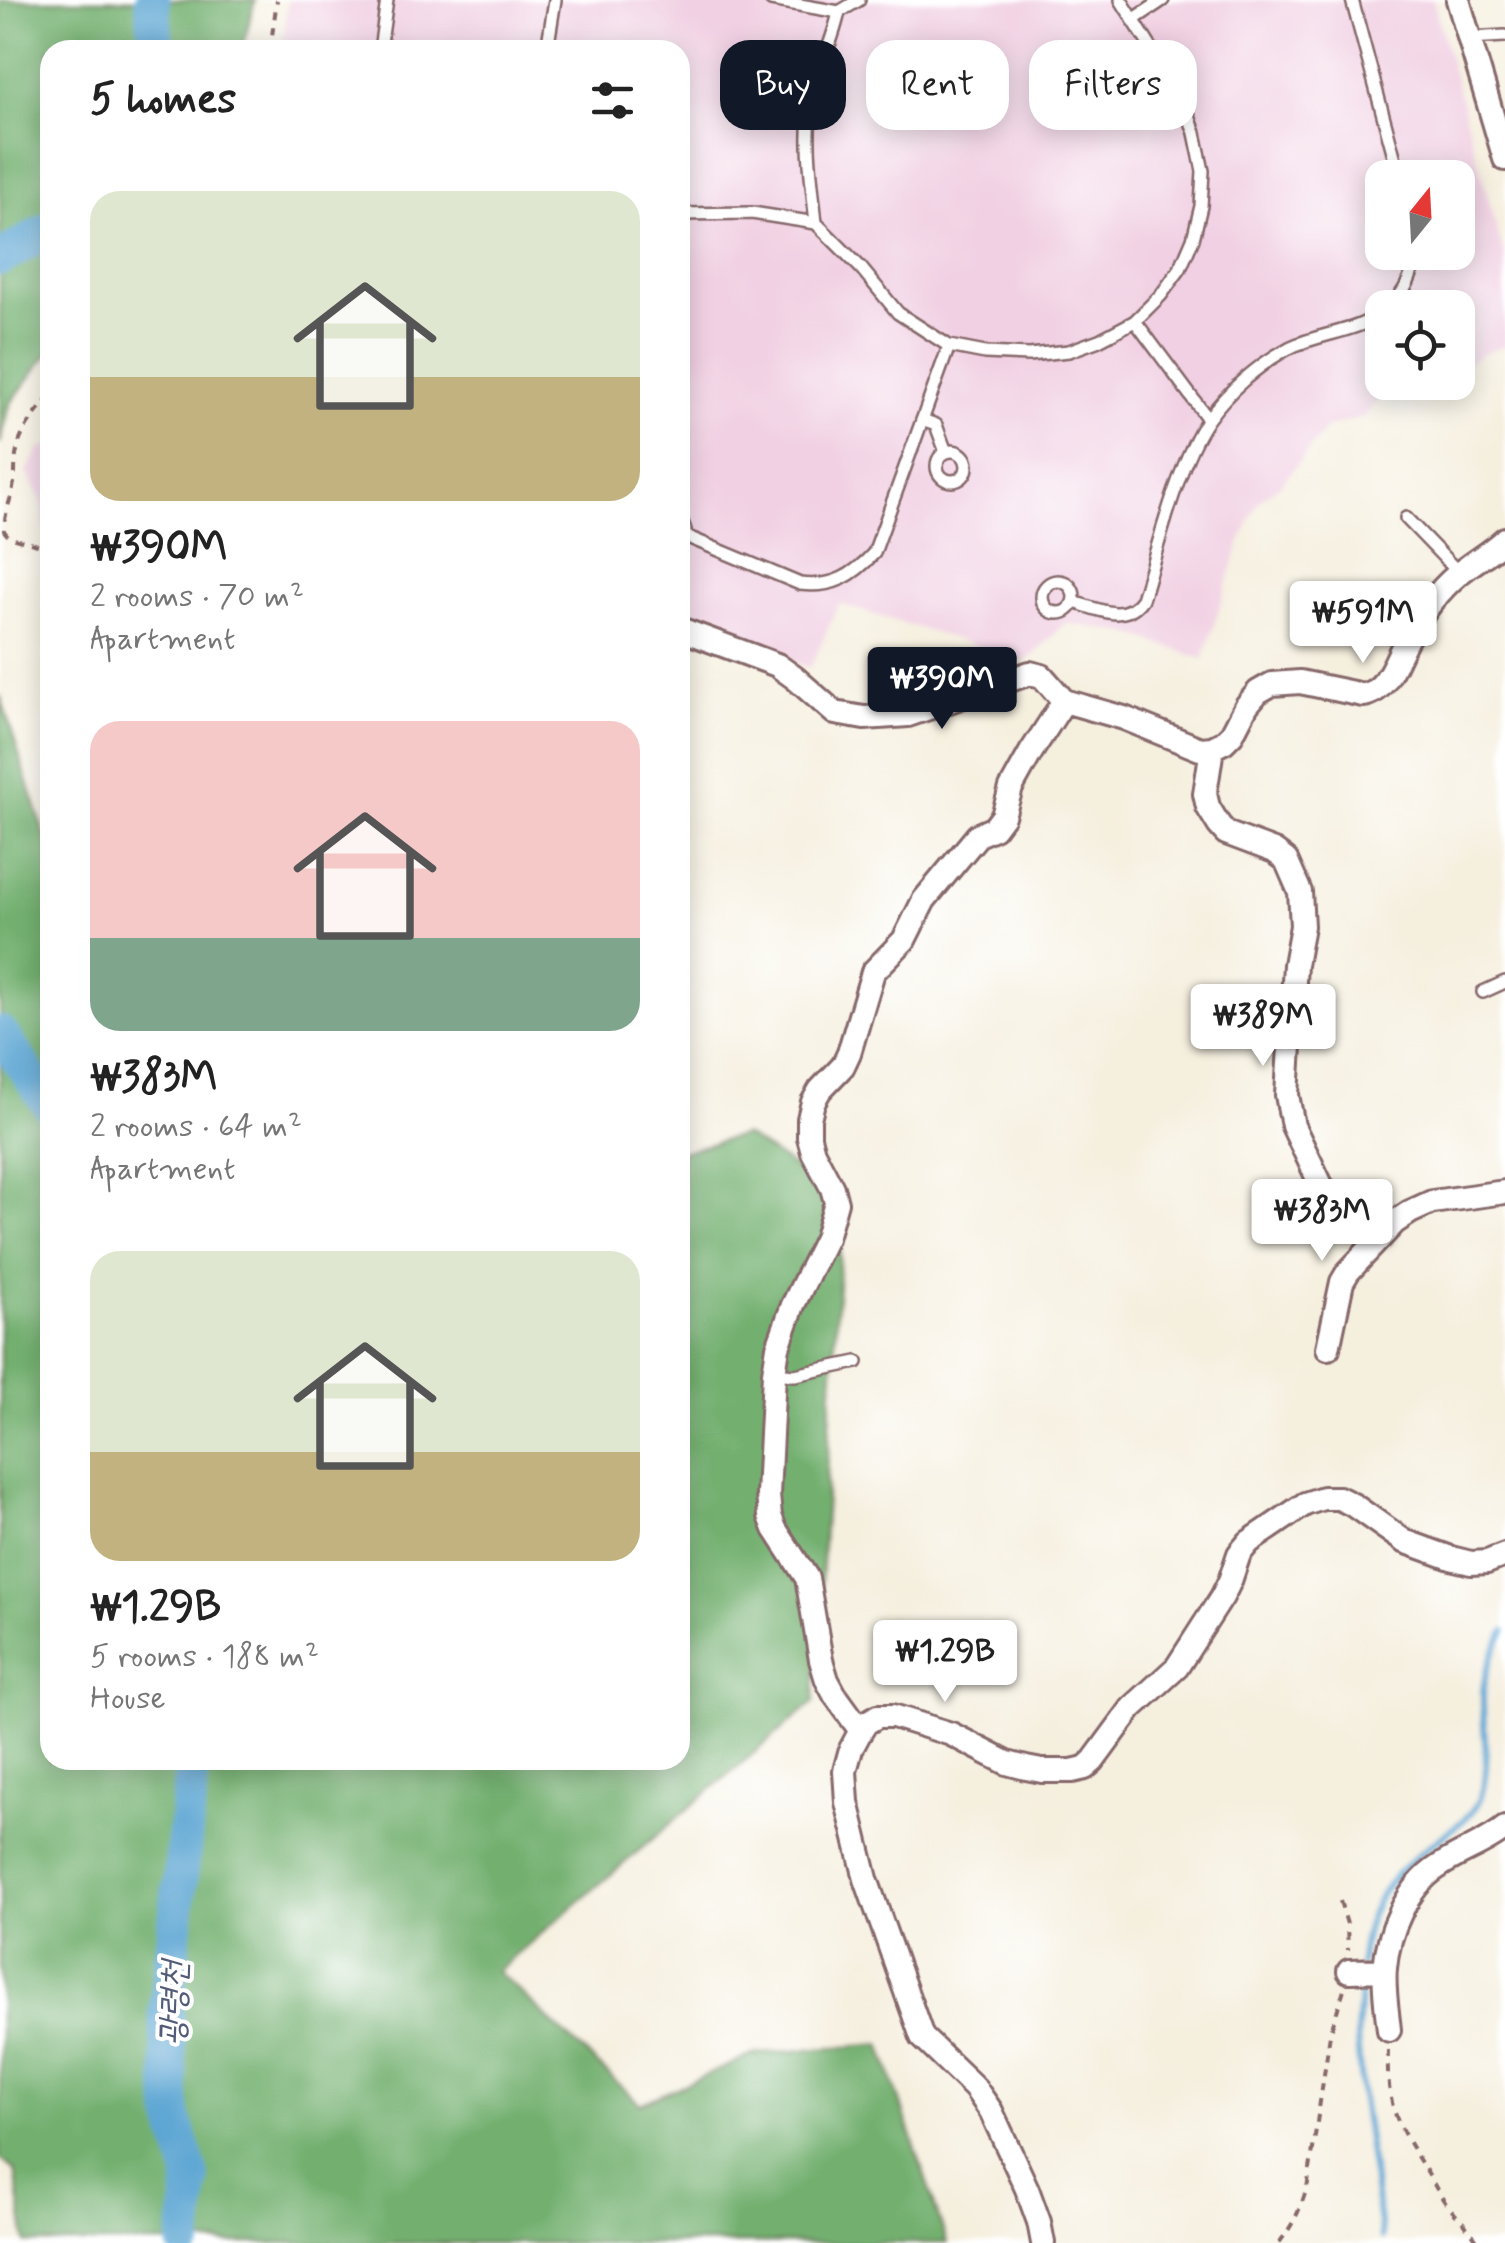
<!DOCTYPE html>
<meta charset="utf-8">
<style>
:root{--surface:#fff;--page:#f6f6f6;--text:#222;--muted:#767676;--accent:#111827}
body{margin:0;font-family:Mynerve,"Poor Story",sans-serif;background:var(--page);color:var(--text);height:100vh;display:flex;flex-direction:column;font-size:38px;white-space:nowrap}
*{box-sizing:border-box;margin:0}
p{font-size:32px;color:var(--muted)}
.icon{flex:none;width:55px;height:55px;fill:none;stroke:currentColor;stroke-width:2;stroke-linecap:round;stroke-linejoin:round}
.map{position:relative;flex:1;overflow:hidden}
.details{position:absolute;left:40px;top:40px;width:650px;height:1730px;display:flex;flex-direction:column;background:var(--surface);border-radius:30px;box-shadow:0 5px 25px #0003}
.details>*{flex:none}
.top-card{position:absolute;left:720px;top:40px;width:635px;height:90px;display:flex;gap:20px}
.needle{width:65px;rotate:18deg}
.controls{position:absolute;left:1365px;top:160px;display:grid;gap:20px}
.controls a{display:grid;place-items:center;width:110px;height:110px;border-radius:20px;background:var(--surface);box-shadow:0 5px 25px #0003;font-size:50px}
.price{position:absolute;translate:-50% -85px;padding:0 22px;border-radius:10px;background:#fff;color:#222;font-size:32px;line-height:65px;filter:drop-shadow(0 2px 5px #0008)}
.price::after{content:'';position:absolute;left:50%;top:60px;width:30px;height:22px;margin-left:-15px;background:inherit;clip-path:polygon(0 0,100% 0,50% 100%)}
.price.on{background:var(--accent);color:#fff}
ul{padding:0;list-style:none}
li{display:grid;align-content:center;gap:20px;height:530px;padding:0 50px}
li span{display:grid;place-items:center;height:310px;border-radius:30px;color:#555}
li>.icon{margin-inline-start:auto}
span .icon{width:180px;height:180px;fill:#fffc;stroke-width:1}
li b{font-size:42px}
h2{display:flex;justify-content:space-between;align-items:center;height:120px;padding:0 50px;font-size:42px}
.pill{padding:0 35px;border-radius:30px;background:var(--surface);box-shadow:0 5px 25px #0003;font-size:35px;line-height:90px}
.pill.on{background:var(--accent);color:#fff}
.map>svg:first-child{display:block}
.built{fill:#f1d0e3;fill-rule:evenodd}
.forest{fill:#73b070;stroke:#5e684e;stroke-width:2.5}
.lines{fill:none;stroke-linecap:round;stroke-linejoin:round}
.stream{stroke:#5ca5d3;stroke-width:6}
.river{stroke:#5ca5d3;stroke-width:35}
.service-casing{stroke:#86686a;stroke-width:16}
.minor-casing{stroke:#86686a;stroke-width:28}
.path{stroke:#86686a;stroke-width:4;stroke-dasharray:8 8;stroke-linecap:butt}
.service{stroke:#fff;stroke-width:11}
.minor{stroke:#fff;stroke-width:22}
.labels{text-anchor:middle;stroke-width:8;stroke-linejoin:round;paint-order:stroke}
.water-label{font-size:35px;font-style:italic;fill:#525b77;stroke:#fff}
</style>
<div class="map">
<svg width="1505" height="2243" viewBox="0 0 1505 2243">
<rect width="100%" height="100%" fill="#fff"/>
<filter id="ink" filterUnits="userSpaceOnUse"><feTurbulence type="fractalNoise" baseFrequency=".01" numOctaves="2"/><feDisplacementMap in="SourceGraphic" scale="20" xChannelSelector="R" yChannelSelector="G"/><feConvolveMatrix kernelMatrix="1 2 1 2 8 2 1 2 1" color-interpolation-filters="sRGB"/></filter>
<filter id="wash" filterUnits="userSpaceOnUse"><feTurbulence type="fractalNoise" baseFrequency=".0048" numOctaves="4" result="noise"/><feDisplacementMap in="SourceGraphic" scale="40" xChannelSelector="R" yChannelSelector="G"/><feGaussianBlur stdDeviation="2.25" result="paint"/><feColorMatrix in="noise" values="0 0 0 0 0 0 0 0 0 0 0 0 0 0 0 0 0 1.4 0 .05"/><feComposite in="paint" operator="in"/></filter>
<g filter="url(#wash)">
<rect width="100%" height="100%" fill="#f5efde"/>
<path class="built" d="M288,0H1433L1505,259V346L1483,353L1458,370V308H1382V382L1394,383L1364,416L1326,428L1280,485L1258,501L1241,541L1203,659L1127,633L1065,623L1027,661L839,604L810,668L680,619V50H282ZM1382,178H1458V252H1382Z
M50,446V537L45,535L42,503L27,472L40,448Z"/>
<path class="forest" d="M0,0H255L242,50H50V351L10,404L0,444Z
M0,695L50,851V1760H680V1152L744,1135L843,1198L814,1702L497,1971L640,2104L755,2054L881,2044L947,2243H26L15,2170L0,2159Z"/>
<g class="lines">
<path class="stream" d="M1361,1964C1365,1897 1394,1872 1445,1834C1459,1824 1475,1813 1481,1796C1491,1767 1482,1726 1483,1696C1483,1673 1494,1651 1505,1631
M1361,1977L1357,2038L1362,2098L1382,2238"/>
<path class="river" d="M152,0L157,50
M0,258L50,229
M0,1033L50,1105
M185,2243L192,2176L173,2114L166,2012L193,1760"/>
</g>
</g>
<g filter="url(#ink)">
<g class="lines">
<defs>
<path id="service" d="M771,0L839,12L859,0
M1352,0L1400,178
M1133,20L1163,0
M1469,38L1505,36
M380,50L387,0
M547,50L555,0
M680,214L752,213L816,223L861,268L898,313L949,346L985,353L1029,355L1069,351L1099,340L1135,321L1161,295L1180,269L1193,239L1201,206L1203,171L1195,133L1183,99L1121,0
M816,223C812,181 804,137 813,96C819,67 833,41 839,12
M1390,308C1405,291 1414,276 1415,252
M1135,321L1208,419
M922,420L936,425L946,452
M937 466a15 15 0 1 1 30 0a15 15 0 1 1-30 0Z
M680,516L685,530L680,539
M1406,518L1459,573
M683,535L800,584C833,588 853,576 874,553L949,346
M1042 597a16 16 0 1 1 32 0a16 16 0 1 1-32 0Z
M1074,602C1097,609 1125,624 1142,599C1158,547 1178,462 1208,419C1228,391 1259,364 1289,348C1319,333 1355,333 1382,313
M1483,992L1505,982
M774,1373L795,1375L857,1362"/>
<path id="minor" d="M1458,0L1505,159
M680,629L777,665L795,678L835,713L864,718L908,715L1030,673L1042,676L1064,701L1124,718L1200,749L1212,748L1224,742L1232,734L1247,705L1258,692L1272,684L1300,682L1363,695C1388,692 1396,657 1408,637C1421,615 1436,593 1456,576C1471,563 1490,553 1505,539
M1212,748L1205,794L1208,807L1219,825L1226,833L1274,851L1286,860L1300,892L1302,926L1295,965L1287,1095L1293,1126L1321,1185L1349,1219L1362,1224L1377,1226L1395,1222L1410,1212L1432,1202L1505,1192
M1328,1348L1342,1282L1348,1272L1395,1222
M856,1724L835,1695L827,1680L821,1660L807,1578L775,1529L770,1516L768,1495L774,1373L778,1347L793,1305L826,1238L836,1202L832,1188L813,1152L809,1137V1119L813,1102L820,1090L843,1066L849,1053L873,972L904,940L924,900L978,835L994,828L1003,816L1011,788L1031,752L1064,701
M1349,1971L1385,1970
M1389,2030C1387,2010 1383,1988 1385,1968C1388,1932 1407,1887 1438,1867C1459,1852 1486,1844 1505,1828
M1043,2243L1039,2222L1027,2189L991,2111L975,2088L922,2037L866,1879L847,1802L845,1771L851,1749L859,1734L866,1723L878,1716H893L951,1734L1007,1763L1026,1768L1042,1771H1072L1085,1768L1093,1761L1132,1708L1177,1667L1222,1597L1230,1581L1239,1554L1249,1542L1305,1504L1323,1498H1339L1353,1505L1404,1541L1451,1558L1471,1563L1487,1562L1505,1555"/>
</defs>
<use href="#service" class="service-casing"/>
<use href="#minor" class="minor-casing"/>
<path class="path" d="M270,50L277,0
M50,396C37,413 21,429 17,451C14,462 16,473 14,483C11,500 4,515 4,531L10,538L50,548
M1340,1901L1347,1924L1348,1950
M1388,2050C1386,2109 1398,2125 1428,2174C1435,2185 1440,2197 1449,2207C1460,2220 1469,2228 1479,2243
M1279,2243C1294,2224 1302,2206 1308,2183L1330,2034L1344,1989"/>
<use href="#service" class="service"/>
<use href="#minor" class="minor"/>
</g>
</g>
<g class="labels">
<g class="water-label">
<text transform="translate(172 2003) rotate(-88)" y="12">광령천</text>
</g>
</g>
</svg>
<div class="controls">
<a><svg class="needle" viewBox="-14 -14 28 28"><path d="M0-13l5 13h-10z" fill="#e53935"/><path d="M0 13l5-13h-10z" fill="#767676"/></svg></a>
<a><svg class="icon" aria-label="locate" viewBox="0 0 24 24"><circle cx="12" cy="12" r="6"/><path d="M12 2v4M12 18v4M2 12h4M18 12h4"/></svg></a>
</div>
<b class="price" style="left:1363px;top:666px">₩591M</b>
<b class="price on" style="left:942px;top:732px">₩390M</b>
<b class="price" style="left:1263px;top:1069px">₩389M</b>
<b class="price" style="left:1322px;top:1264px">₩383M</b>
<b class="price" style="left:945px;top:1705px">₩1.29B</b>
<div class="top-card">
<a class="pill on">Buy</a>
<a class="pill">Rent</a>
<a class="pill">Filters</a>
</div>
<section class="details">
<h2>5 homes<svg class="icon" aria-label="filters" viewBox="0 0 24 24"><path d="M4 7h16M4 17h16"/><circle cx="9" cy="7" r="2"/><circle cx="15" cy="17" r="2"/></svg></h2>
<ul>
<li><span style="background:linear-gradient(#dfe7d0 60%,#c2b280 0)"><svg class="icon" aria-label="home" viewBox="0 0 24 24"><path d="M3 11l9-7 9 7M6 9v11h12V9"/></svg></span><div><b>₩390M</b><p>2 rooms · 70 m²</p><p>Apartment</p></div></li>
<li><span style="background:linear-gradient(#f6c9c9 70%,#7fa58c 0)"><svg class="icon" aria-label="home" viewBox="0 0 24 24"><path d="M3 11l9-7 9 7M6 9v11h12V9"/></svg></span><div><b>₩383M</b><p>2 rooms · 64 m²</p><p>Apartment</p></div></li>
<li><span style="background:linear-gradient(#dfe7d0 65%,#c2b280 0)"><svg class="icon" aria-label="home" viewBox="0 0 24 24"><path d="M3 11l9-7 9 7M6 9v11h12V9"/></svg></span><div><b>₩1.29B</b><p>5 rooms · 188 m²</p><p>House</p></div></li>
</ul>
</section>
</div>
